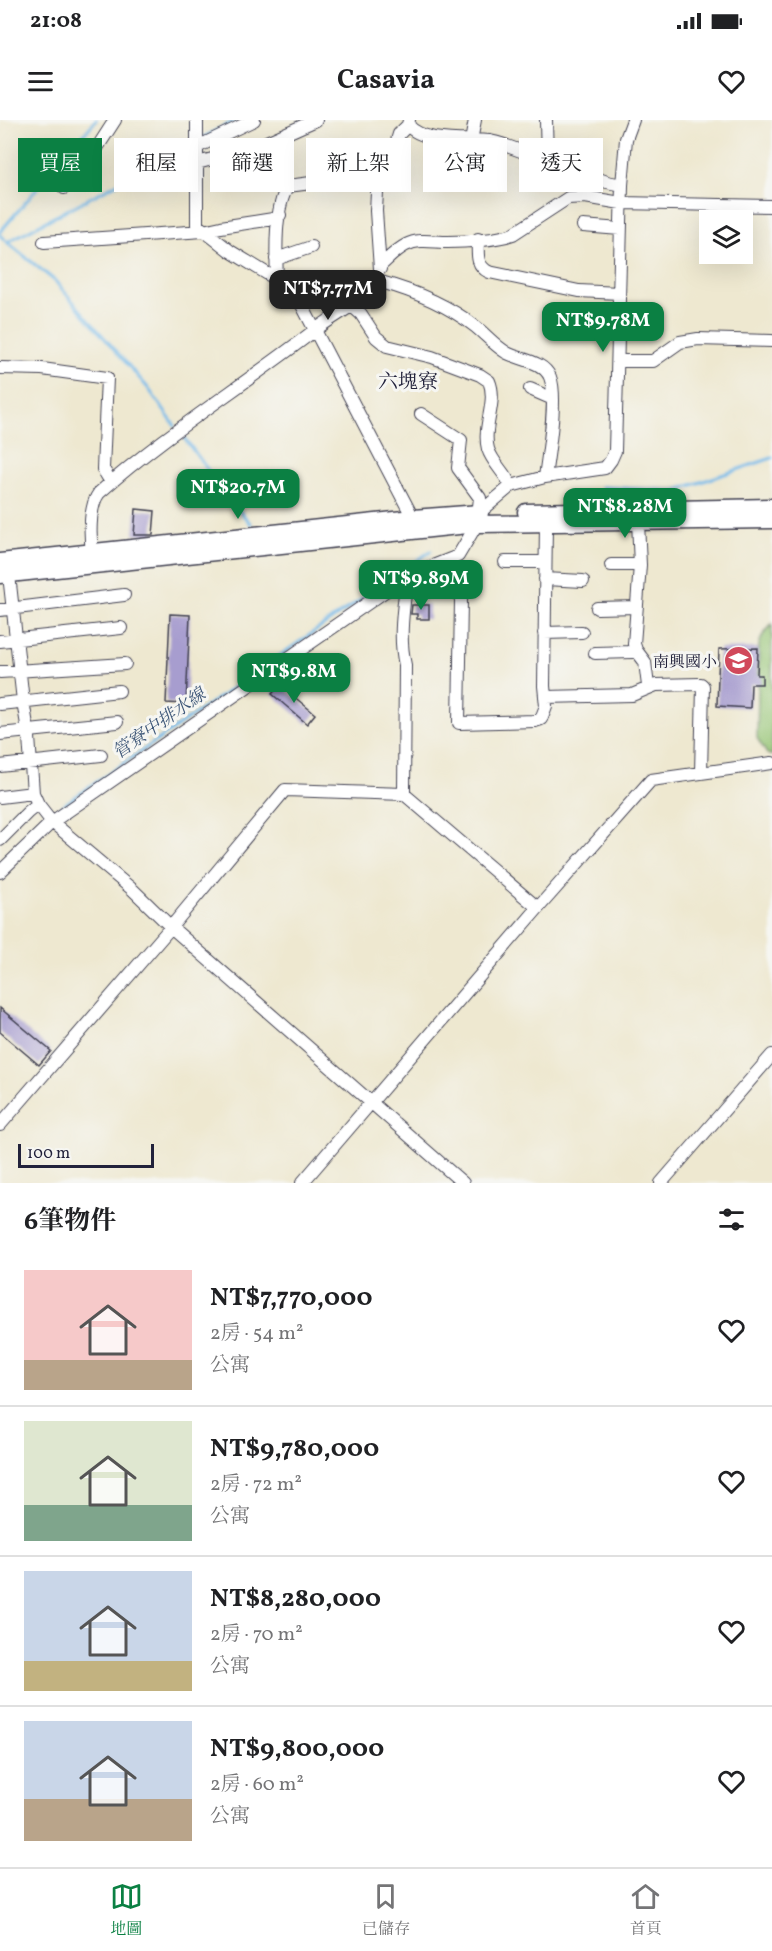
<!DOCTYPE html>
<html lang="zh-TW">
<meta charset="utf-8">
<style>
:root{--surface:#fff;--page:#f6f6f6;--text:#202124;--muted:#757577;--line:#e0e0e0;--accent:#0b8043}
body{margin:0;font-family:Vollkorn,"Noto Serif TC",serif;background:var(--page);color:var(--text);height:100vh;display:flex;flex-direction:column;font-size:22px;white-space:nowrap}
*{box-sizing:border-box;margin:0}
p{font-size:20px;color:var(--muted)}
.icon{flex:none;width:33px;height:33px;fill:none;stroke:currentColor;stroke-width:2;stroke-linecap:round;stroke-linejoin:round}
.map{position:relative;height:1063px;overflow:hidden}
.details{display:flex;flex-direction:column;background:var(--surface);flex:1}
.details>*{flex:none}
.top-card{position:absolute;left:18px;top:18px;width:736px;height:54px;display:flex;gap:12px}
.tools{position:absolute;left:699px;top:90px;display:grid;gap:12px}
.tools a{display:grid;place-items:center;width:54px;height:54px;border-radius:0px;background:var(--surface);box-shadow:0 6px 24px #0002;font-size:30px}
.scale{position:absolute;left:18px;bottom:15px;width:136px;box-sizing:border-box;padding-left:6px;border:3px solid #22223b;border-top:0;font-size:16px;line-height:21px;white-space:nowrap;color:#22223b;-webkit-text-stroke:4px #f6f6f2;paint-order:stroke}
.price{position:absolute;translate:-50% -51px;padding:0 14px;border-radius:12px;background:var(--accent);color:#fff;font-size:20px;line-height:39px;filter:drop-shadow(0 2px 3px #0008)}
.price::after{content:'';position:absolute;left:50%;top:36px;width:18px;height:14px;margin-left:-9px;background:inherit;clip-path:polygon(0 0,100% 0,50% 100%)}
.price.on{background:#222;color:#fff}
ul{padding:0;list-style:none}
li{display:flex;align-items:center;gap:18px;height:150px;padding:0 24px}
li+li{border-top:2px solid var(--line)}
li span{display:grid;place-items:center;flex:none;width:168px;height:120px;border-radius:0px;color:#555}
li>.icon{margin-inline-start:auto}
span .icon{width:72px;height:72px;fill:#fffc;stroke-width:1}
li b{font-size:26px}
h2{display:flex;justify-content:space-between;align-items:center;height:72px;padding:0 24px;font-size:26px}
.pill{padding:0 21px;border-radius:0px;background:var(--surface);box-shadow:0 6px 24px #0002;font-size:21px;line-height:54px}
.pill.on{background:var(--accent);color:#fff}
.status{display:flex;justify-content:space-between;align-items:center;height:42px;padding:0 30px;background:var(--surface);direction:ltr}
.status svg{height:16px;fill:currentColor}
header{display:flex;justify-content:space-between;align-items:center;height:78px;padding:0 24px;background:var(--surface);font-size:27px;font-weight:700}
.tabs{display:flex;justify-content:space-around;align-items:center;height:84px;border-top:2px solid var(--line);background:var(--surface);font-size:16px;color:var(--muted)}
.tabs a{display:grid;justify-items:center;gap:3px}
.tabs .on{color:var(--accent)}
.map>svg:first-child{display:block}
.green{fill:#96c574;stroke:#5c7458;stroke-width:1.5}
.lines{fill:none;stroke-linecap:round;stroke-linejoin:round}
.stream{stroke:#72b9ea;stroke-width:3}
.building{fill:#a79dcf}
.minor-casing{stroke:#414051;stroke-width:14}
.major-casing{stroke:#414051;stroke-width:19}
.minor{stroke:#fff;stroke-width:12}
.major{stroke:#fff;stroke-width:16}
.labels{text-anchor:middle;stroke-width:6;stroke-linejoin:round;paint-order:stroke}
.poi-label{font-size:16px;fill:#22223b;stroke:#f6f6f2;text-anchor:end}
.water-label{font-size:18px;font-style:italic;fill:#3e5778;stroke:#f6f6f2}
.quarter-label{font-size:20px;fill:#22223b;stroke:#f6f6f2}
</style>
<div class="status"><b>21:08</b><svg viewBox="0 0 49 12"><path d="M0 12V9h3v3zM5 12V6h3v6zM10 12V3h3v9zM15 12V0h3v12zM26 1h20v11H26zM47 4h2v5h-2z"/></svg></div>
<header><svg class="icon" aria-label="menu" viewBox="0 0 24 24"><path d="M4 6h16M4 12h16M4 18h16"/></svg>Casavia<svg class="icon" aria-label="heart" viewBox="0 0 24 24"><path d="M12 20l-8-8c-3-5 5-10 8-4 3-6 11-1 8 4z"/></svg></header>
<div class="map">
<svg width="772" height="1063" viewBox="0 0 772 1063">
<rect width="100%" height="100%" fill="#f6f6f2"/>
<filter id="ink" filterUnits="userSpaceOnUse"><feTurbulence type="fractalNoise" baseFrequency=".0167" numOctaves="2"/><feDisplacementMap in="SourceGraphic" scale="12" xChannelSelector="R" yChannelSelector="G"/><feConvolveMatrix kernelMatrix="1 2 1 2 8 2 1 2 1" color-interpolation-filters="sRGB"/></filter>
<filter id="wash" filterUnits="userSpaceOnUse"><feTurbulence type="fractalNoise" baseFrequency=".008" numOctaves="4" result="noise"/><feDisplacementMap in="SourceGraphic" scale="24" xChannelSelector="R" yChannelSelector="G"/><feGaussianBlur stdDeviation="1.35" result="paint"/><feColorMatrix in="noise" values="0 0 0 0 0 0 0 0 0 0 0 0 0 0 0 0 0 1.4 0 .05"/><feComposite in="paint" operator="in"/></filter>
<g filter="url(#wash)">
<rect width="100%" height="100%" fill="#eee8d0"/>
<path class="green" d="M772,504V636L767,634L757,618L759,524L763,515Z"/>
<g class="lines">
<path class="stream" d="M204,17L236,0
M0,112L96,0
M0,115L7,122L189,25
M7,122L55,161L148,268L175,306
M179,311L230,380L251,404
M602,367L674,371L772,338
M56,693L65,684L431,431"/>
</g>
<g id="blocks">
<path class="building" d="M136,389L155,391L153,415H134Z
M412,485H429V499H417V494H411Z
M170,494L190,495L186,584L166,583Z
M758,528L757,555H762V564H751L750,588L717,586L719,529Z
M280,565L315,594L307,604L272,574Z
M0,888L51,931L39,945L0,912Z"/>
</g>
</g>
<g filter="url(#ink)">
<use href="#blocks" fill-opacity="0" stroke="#414051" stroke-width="1.5"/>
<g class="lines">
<defs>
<path id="minor" d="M197,0V105L230,131L294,170L413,398
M546,0L547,39
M408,5C423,24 466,19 489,21C495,22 501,24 507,26L607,62L622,65
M471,21L475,0
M197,27L254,0
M197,43L251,29L316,0
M486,58L490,21
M64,68L95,31L115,0
M583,106L620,109
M478,119C478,133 475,145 489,152L579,171L619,173
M44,122L203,111L221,107L273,99L280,95
M276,139L311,127
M380,146C388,139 396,130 406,125C419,118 433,122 448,122C465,122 497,120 513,114L568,78L585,77L621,83L772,86
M380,149L376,91L378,53L391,40L399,14L408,5L409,0
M277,160C276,134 274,88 288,66L334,60
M294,170L352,186L361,194L376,217L387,226L432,237L480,255L489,261C498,282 482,306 488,329C492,342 505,353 511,366
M618,241H653L680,222L698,219L772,221
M0,248L42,249L107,258L103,349L111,362
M530,269L553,279
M479,393L511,366L545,357L605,348L611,340L615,331L622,65L626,19L633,0
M638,402L640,445L634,524L636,530L645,542L648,566
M93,439C90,422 88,387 99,373C166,313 243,266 315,210C338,193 361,182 381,162C414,171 449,186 476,207C487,216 495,226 507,233C521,240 543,241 550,257C558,277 548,335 545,357
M505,442H545
M611,445H640
M8,446L23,581L29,617L33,673L38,684L52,702L133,770L171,807L463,1063
M545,459L583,461
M461,480L459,603L535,601L541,599L546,586L544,566L546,403
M597,488L637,487
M0,490L124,475
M544,513L582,512
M0,521L121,508
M595,533L633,532L636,530
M0,552L125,544
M545,577L632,575L656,565L701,564L703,566L701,653
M0,584L119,571
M0,614L117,602
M0,646L101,635
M404,674L405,545C398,515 404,486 407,456
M0,677L33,673
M0,720L28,692L38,684
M0,752L52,702L407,456L458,436L477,404L480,378L458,348L461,320L421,294
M0,1005L171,807L285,670L404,674L538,788
M302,1063L538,788L651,660L772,643
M661,1063L772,935"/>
<path id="major" d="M526,392L772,387
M0,442L413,398L480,393
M0,455L477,404L772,400"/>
</defs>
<use href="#minor" class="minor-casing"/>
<use href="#major" class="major-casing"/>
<use href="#minor" class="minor"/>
<use href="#major" class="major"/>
</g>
</g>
<defs>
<symbol id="school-disc" viewBox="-11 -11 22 22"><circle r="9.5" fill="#d1495b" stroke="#f6f6f2"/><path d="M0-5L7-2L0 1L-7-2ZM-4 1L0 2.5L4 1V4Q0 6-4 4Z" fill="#fff"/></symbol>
</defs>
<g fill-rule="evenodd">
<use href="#school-disc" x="722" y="524" width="33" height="33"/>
</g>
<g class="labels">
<g class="poi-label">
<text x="717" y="547">南興國小</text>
</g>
<g class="water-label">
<text transform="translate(159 603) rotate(-35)" y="6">管寮中排水線</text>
</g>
<g class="quarter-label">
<text x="408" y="268">六塊寮</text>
</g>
</g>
</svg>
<div class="tools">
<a><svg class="icon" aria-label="layers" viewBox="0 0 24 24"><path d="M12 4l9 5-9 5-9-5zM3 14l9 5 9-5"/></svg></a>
</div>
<div class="scale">100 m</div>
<b class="price on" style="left:328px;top:201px">NT$7.77M</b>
<b class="price" style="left:603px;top:233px">NT$9.78M</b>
<b class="price" style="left:238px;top:400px">NT$20.7M</b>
<b class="price" style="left:625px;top:419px">NT$8.28M</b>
<b class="price" style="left:421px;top:491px">NT$9.89M</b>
<b class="price" style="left:294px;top:584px">NT$9.8M</b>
<div class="top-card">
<a class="pill on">買屋</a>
<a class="pill">租屋</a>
<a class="pill">篩選</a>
<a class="pill">新上架</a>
<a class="pill">公寓</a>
<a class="pill">透天</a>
</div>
</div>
<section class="details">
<h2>6筆物件<svg class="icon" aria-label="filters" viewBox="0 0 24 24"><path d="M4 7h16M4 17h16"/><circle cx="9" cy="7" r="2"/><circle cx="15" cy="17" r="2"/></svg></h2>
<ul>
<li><span style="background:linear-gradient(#f6c9c9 75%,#b9a48a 0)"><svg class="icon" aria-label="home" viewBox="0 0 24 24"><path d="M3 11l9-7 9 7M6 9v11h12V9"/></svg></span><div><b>NT$7,770,000</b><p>2房 · 54 m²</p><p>公寓</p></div><svg class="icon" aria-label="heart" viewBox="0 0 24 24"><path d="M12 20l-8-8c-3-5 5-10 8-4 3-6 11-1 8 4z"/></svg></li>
<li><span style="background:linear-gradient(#dfe7d0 70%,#7fa58c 0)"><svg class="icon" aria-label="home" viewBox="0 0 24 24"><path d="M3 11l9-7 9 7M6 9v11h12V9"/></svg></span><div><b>NT$9,780,000</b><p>2房 · 72 m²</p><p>公寓</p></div><svg class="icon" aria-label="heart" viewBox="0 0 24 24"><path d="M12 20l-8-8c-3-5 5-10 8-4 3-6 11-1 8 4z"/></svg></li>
<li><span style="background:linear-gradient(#c9d6e8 75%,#c2b280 0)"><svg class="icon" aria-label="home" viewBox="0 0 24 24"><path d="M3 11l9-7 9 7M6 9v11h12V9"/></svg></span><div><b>NT$8,280,000</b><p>2房 · 70 m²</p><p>公寓</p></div><svg class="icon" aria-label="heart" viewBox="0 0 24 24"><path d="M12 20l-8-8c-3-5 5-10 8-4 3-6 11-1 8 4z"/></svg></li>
<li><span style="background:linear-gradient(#c9d6e8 65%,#b9a48a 0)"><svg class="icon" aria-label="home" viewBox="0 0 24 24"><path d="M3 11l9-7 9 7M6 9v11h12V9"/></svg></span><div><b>NT$9,800,000</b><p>2房 · 60 m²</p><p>公寓</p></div><svg class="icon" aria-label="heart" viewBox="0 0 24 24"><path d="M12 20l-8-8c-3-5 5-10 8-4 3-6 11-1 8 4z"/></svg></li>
</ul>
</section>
<nav class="tabs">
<a class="on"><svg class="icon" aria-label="map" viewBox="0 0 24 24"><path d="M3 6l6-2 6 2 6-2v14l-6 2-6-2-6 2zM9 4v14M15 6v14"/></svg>地圖</a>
<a><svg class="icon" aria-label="saved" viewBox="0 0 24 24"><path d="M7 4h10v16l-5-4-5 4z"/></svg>已儲存</a>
<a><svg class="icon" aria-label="home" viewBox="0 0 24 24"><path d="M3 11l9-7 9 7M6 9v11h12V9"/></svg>首頁</a>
</nav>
